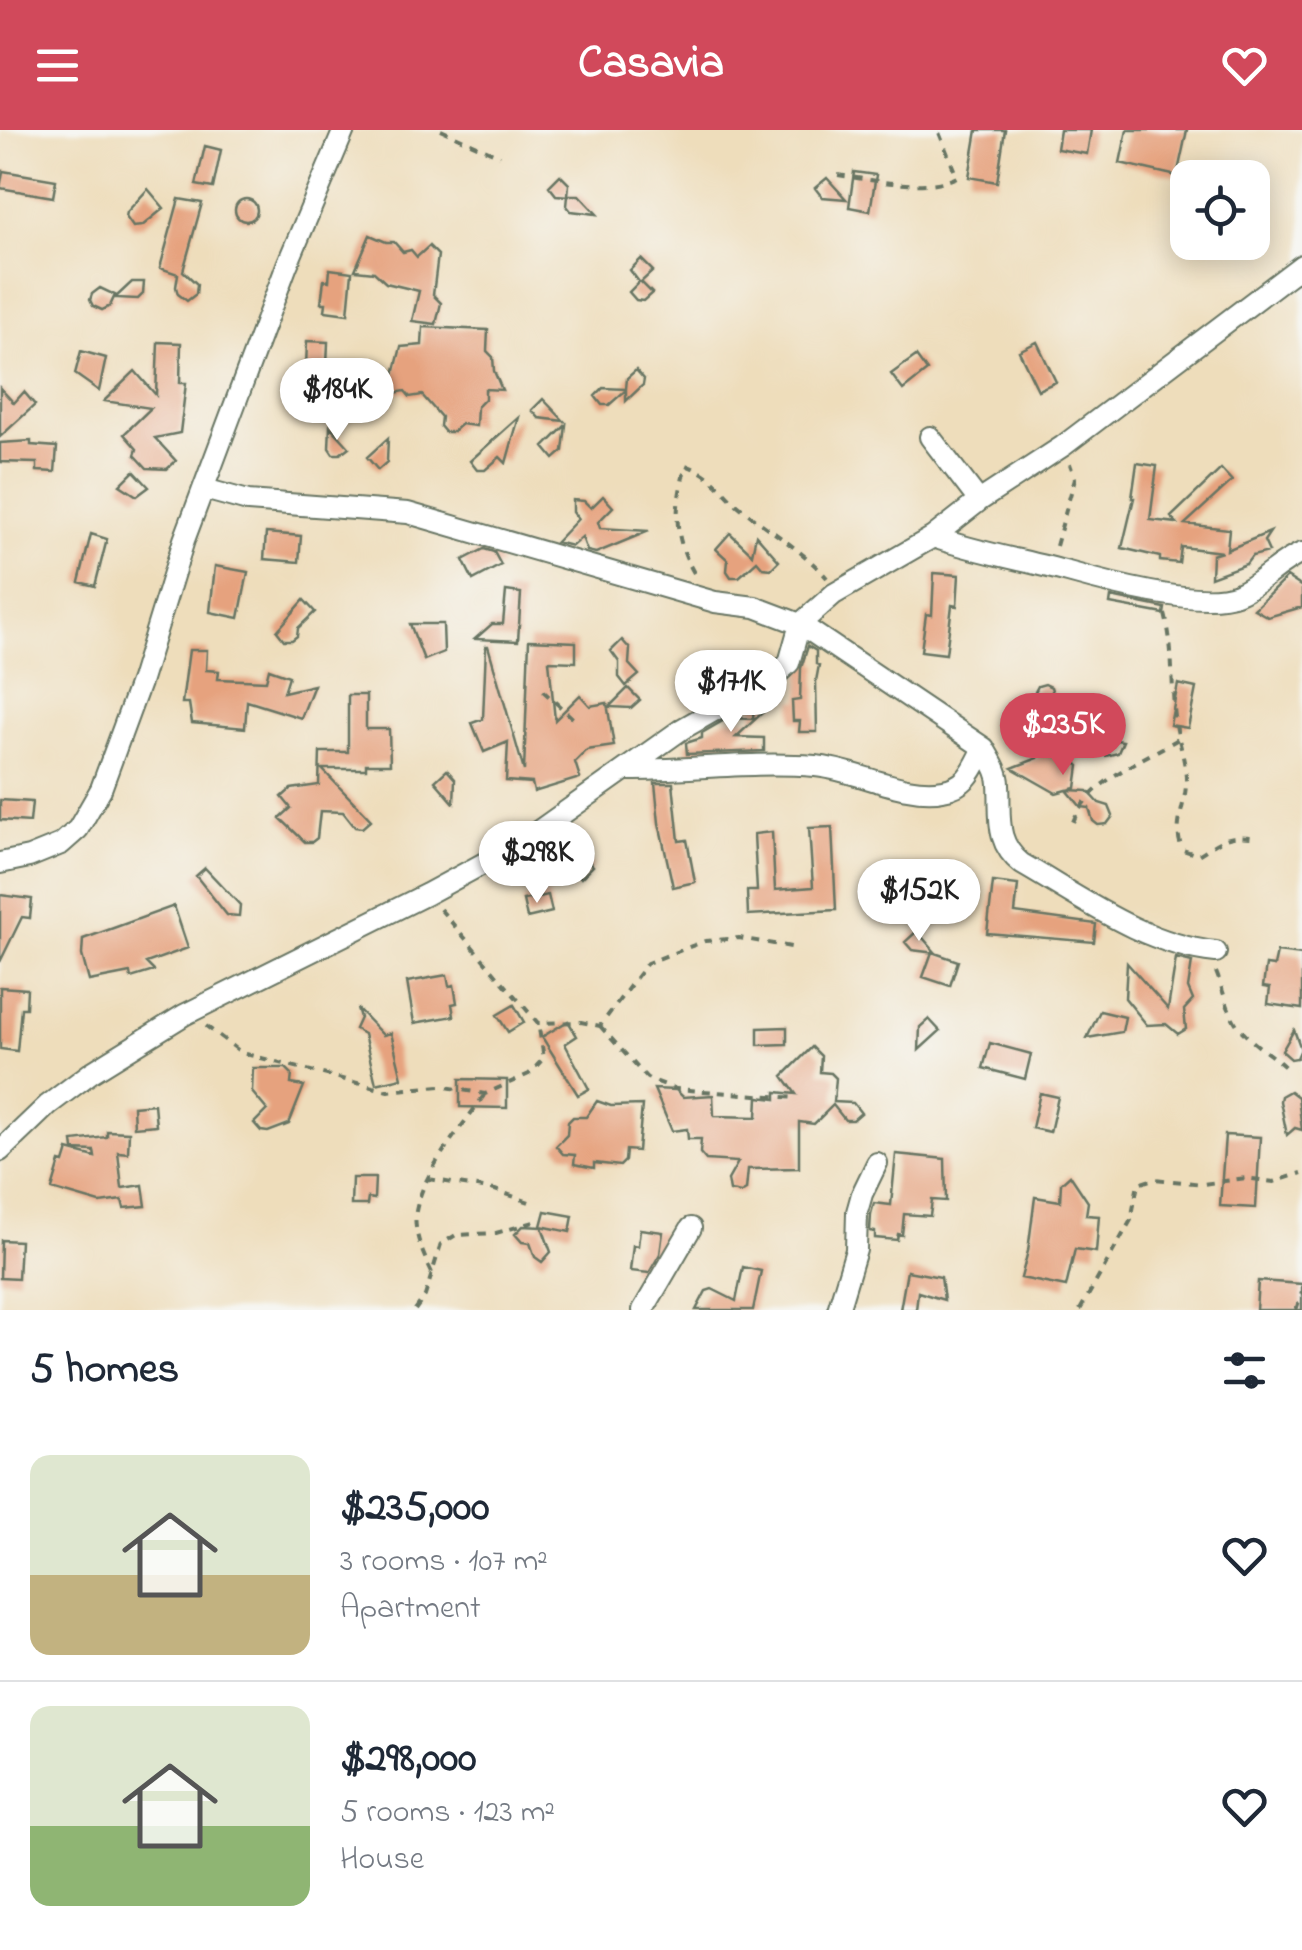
<!DOCTYPE html>
<meta charset="utf-8">
<style>
:root{--surface:#fff;--page:#f6f6f7;--text:#1f2937;--muted:#747a83;--line:#e0e1e3;--accent:#d1495b}
body{margin:0;font-family:"Indie Flower",sans-serif;background:var(--page);color:var(--text);height:100vh;display:flex;flex-direction:column;font-size:38px;white-space:nowrap}
*{box-sizing:border-box;margin:0}
p{font-size:32px;color:var(--muted)}
.icon{flex:none;width:55px;height:55px;fill:none;stroke:currentColor;stroke-width:2;stroke-linecap:round;stroke-linejoin:round}
.map{position:relative;height:1180px;overflow:hidden}
.sheet{display:flex;flex-direction:column;background:var(--surface);flex:1}
.sheet>*{flex:none}
.controls{position:absolute;left:1170px;top:30px;display:grid;gap:20px}
.controls a{display:grid;place-items:center;width:100px;height:100px;border-radius:20px;background:var(--surface);box-shadow:0 5px 25px #0003;font-size:50px}
.price{position:absolute;translate:-50% -85px;padding:0 22px;border-radius:35px;background:#fff;color:#222;font-size:32px;line-height:65px;filter:drop-shadow(0 2px 5px #0008)}
.price::after{content:'';position:absolute;left:50%;top:60px;width:30px;height:22px;margin-left:-15px;background:inherit;clip-path:polygon(0 0,100% 0,50% 100%)}
.price.selected{background:var(--accent);color:#fff}
ul{padding:0;list-style:none}
li{display:flex;align-items:center;gap:30px;height:250px;padding:0 30px}
li+li{border-top:2px solid var(--line)}
li span{display:grid;place-items:center;flex:none;width:280px;height:200px;border-radius:20px;color:#555}
li>.icon{margin-inline-start:auto}
span .icon{width:120px;height:120px;fill:#fffc;stroke-width:1}
li b{font-size:42px}
h2{display:flex;justify-content:space-between;align-items:center;height:120px;padding:0 30px;font-size:42px}
header{display:flex;justify-content:space-between;align-items:center;height:130px;padding:0 30px;background:var(--accent);color:#fff;font-size:45px;font-weight:700}
.map>svg:first-child{display:block}
.building{fill:#e6a27e}
.lines{fill:none;stroke-linecap:round;stroke-linejoin:round}
.minor-casing{stroke:#677563;stroke-width:24}
.path{stroke:#677563;stroke-width:4;stroke-dasharray:8 8;stroke-linecap:butt}
.minor{stroke:#fff;stroke-width:20}
</style>
<header><svg class="icon" aria-label="menu" viewBox="0 0 24 24"><path d="M4 6h16M4 12h16M4 18h16"/></svg>Casavia<svg class="icon" aria-label="heart" viewBox="0 0 24 24"><path d="M12 20l-8-8c-3-5 5-10 8-4 3-6 11-1 8 4z"/></svg></header>
<div class="map">
<svg width="1302" height="1180" viewBox="0 0 1302 1180">
<rect width="100%" height="100%" fill="#f6f6f2"/>
<filter id="ink" filterUnits="userSpaceOnUse"><feTurbulence type="fractalNoise" baseFrequency=".01" numOctaves="2"/><feDisplacementMap in="SourceGraphic" scale="20" xChannelSelector="R" yChannelSelector="G"/><feConvolveMatrix kernelMatrix="1 2 1 2 8 2 1 2 1" color-interpolation-filters="sRGB"/></filter>
<filter id="wash" filterUnits="userSpaceOnUse"><feTurbulence type="fractalNoise" baseFrequency=".0048" numOctaves="4" result="noise"/><feDisplacementMap in="SourceGraphic" scale="40" xChannelSelector="R" yChannelSelector="G"/><feGaussianBlur stdDeviation="2.25" result="paint"/><feColorMatrix in="noise" values="0 0 0 0 0 0 0 0 0 0 0 0 0 0 0 0 0 1.4 0 .05"/><feComposite in="paint" operator="in"/></filter>
<g filter="url(#wash)">
<rect width="100%" height="100%" fill="#edb"/>
<g id="blocks">
<path class="building" d="M977,0H1005L997,52L969,47Z
M1060,0H1091L1087,24L1057,19Z
M1127,0H1187L1177,46L1120,33Z
M205,16L221,20L213,58L196,55Z
M3,41L56,50L53,67L0,58Z
M854,42L876,45L870,81L849,77Z
M560,45L569,54L568,65H579L597,84L571,81L567,76L568,66L556,65L549,56Z
M827,48L846,69L822,67L815,58Z
M148,59L164,78L142,96L133,97L126,87L127,82Z
M235 80a11 11 0 1 1 22 0a11 11 0 1 1-22 0Z
M179,69L202,73L183,141L197,154L196,164L187,171L178,164L176,157L178,144L160,138Z
M370,105L386,112H394L403,122L411,120L417,127L429,116L438,125L433,165L441,173L436,194L412,191L419,161L386,153L374,142L355,140Z
M641,129L653,141L641,152L652,163L643,171L636,170L629,162L639,152L630,140Z
M330,139L352,142L348,184L325,181L326,173H321L324,150L329,151Z
M132,152H144L143,164L138,169L115,168Z
M100,158L115,165L110,176L102,180L93,176L90,170L92,164Z
M423,197L488,200L487,221L493,227L494,241L502,260L485,259V269L477,277L476,296L461,294L452,302H445L440,296L441,287L422,265L410,267L405,261L389,264L401,217L422,215Z
M307,211L328,212L325,282L296,287L298,264L305,265Z
M158,212L181,213L180,253H186L180,303L155,308L176,331L167,339L147,338L135,325L137,319L124,304L151,278L104,271L135,241L156,265Z
M1037,212L1056,252L1038,260L1019,221Z
M81,221L106,228L99,261L75,244Z
M916,226L927,241L903,260L891,244Z
M636,240L644,249L643,255L626,271V260L609,275H602L595,266L603,258L626,259L627,248Z
M0,258L14,273L24,262L35,275L0,307Z
M543,269L564,291L539,288L532,280Z
M519,287L506,333L500,327L485,340H477L470,331Z
M566,295L563,321L554,329L544,317Z
M330,296L349,317L340,324H333L329,318Z
M388,308L387,332L378,340L367,327Z
M31,311V315L57,317L55,342L37,341V333L0,332V313Z
M1137,333L1157,336L1150,390L1177,393L1171,387L1221,339L1232,351L1185,394L1229,399L1227,420L1270,402L1264,411L1269,422L1252,426L1246,434L1211,447L1212,425L1222,422L1181,417L1179,433L1160,431V427L1122,418L1134,368H1132Z
M134,341L149,357L137,366L120,355Z
M603,366L613,377L598,392L600,398L649,401L596,423L587,421L582,407L572,416L556,412L578,389L573,382V370L584,371L591,378Z
M266,403L301,406L299,432L264,429Z
M730,403L752,424L756,405L779,431L771,439L763,438L757,431L739,447H731L727,441L728,430L716,419Z
M91,404L107,409L95,456L79,452Z
M484,419L494,422L501,435L473,450L463,430Z
M215,436L248,442L239,488L210,482Z
M934,443L959,445L957,476L952,475L946,524L921,521L926,484L932,485Z
M1287,447L1302,457V477L1268,487L1254,479Z
M506,461L521,463L518,511L475,509L492,494H503Z
M1111,467L1165,478L1164,484L1110,474Z
M304,470L315,482L298,498L297,506L292,510H284L277,501Z
M410,494H443L444,522L424,530Z
M529,510L576,512V532L549,531L555,590L580,565L590,576L607,573L614,616L587,620L575,632L580,648L534,662L532,653L506,651L508,612L484,622L472,593L483,589L486,516H488L524,641Z
M622,510L630,519L629,534L639,545L626,556L619,547V532L611,521Z
M808,516L816,521V534L819,535L816,551L817,602H799L800,591H793L792,571L800,570L801,538Z
M189,520H207L206,540L219,541L218,549L266,551L269,539L289,546L284,562L314,555L301,588L247,571L245,598L192,593L189,573H182Z
M1045,554L1051,557L1058,580L1037,571L1035,562L1038,556Z
M1178,554L1196,558L1188,598L1170,595Z
M628,558L640,570L631,578L609,577Z
M348,565H366V599H389L390,634H366V639H322L371,690L362,698L355,697L343,682L320,681L317,708L312,712H305L280,688L291,678L282,667L291,659L319,655L320,622H348Z
M769,565L774,572L736,607L764,608V621L687,624L686,613L702,608V603L728,588L753,589L754,574Z
M1054,596L1064,630H1073L1079,636L1076,658L1068,660L1088,661L1099,673L1109,676L1113,686L1107,694L1098,695L1093,691L1089,678L1081,677L1067,660L1056,663L1012,638L1038,628Z
M1080,605L1123,611L1118,623L1106,626Z
M447,640L455,649L454,673L435,651Z
M655,653H673L679,711L687,710L695,752L673,757L659,693Z
M0,670L32,672L30,692L0,690Z
M832,697L836,780L748,785L747,761H757L754,704L772,702L775,760L813,757L809,698Z
M574,715L593,736L581,748L573,738Z
M205,738L240,775L239,786L227,785L196,746Z
M503,738L509,739L526,757L501,755L497,750V742Z
M993,752L1018,755L1015,783L1096,794L1094,812L987,803Z
M0,765L32,769L30,788L22,787L0,832Z
M548,765L552,782L527,788L523,770Z
M174,776L188,818L146,833L154,841L131,848L130,843L89,851L82,825L83,809Z
M917,801L936,823L912,820L905,812Z
M932,822L958,831L950,856L923,847Z
M1277,822L1302,825V879L1268,874L1270,858L1263,857L1266,835L1274,836Z
M1176,828L1192,832L1188,858L1193,870L1184,880L1186,899L1178,904L1166,894L1147,895L1125,868L1127,833L1168,879Z
M447,845L449,856L454,855L457,873L452,874L454,886L414,893L407,852Z
M0,857L27,859L26,878H21L17,921L0,919Z
M514,875L524,892L508,902L497,885Z
M357,878L383,905L391,903L402,948L376,954L364,904L355,899L360,888Z
M1100,881L1125,887L1122,902L1087,908Z
M929,889L940,901L919,920L920,897Z
M568,891L577,906L565,914L589,959L578,965L542,907Z
M787,897V914L758,915V898Z
M1294,900L1301,919L1297,928L1291,929L1282,921Z
M990,913L1031,924L1025,949L983,938Z
M812,917L821,926L820,942L831,943L836,948L834,972L853,973L861,983L853,990H845L833,975L814,994L799,992V1038L748,1039L746,1060L741,1063L730,1061L728,1050L738,1032L706,1030L700,1023L701,1009H688L687,999L672,1001L654,959L676,960L683,967L713,965L714,986L757,987L758,967L776,969V962L796,964L783,946Z
M253,938H286L292,944L291,954L304,956L289,994L268,1002L261,1001L254,993L267,980L252,962Z
M460,949L507,950V978L460,977Z
M1290,961L1298,967L1302,1000L1295,998L1287,1005L1280,971L1281,966Z
M1040,963L1058,967L1050,1002L1032,998Z
M597,971L611,976L642,975L638,1021L626,1020L625,1031L620,1036L594,1033V1038L574,1034L575,1025L563,1024L556,1016L567,1005L568,992L573,987H586Z
M154,974L156,995L134,997L133,976Z
M107,1001L129,1002L128,1023L118,1022L122,1058L143,1055L146,1076L124,1078L122,1070L100,1073L52,1059L60,1032L64,1033L68,1020L95,1027L94,1021L74,1020L73,1011L107,1007Z
M1225,1005L1260,1007L1256,1078L1220,1076Z
M896,1024L945,1029L946,1071L932,1070L930,1086L904,1084L902,1105L898,1104L897,1110L875,1108V1102L870,1101L871,1084L874,1073L891,1075Z
M1070,1045L1088,1072L1086,1085L1099,1086L1096,1122L1075,1119L1066,1157L1021,1148L1028,1121L1035,1067L1060,1071L1061,1053Z
M352,1048H375L374,1069L368,1068L367,1075H351Z
M545,1081L573,1086L570,1102L541,1096Z
M523,1096L542,1097L551,1122L542,1132L535,1127L530,1113L522,1112L515,1104Z
M640,1099L663,1102L660,1124L649,1143L630,1141L633,1115L638,1116Z
M1,1110L20,1111L18,1149L0,1148Z
M743,1137L761,1141L753,1180H696L706,1161L712,1159L736,1171Z
M907,1141L941,1147L944,1170L918,1162L916,1180H900Z
M1258,1151L1302,1154V1180H1256Z"/>
</g>
</g>
<g filter="url(#ink)">
<use href="#blocks" fill-opacity="0" stroke="#677563" stroke-width="2.5"/>
<g class="lines">
<defs>
<path id="minor" d="M930,307L979,371
M204,359L248,371L408,383L715,472L755,477L800,494L984,618C990,629 999,641 999,654C1001,686 994,712 1022,734C1083,769 1145,815 1216,822
M933,407C977,422 1023,430 1068,442C1107,453 1200,478 1237,464C1262,454 1277,433 1302,423
M628,640C691,640 752,631 815,636C855,639 906,668 943,660C968,656 973,639 984,618
M0,733L29,727L61,714L78,699L101,659L141,550L184,410L287,135L344,0
M0,1021L48,975L92,942L184,885L427,764L523,712L682,599L775,546L789,533L800,494L834,464L933,407L979,371L1063,316L1302,135
M643,1180L691,1098
M838,1180L856,1120L857,1082L862,1064L877,1033"/>
</defs>
<use href="#minor" class="minor-casing"/>
<path class="path" d="M441,0L500,26
M838,45C871,50 927,62 957,47L938,0
M1056,416L1075,348L1070,334
M694,443C672,404 675,377 686,335C718,348 717,358 741,378C769,401 803,420 827,448
M1165,484C1174,519 1171,553 1175,587C1177,608 1186,630 1186,650C1187,674 1171,698 1183,720L1198,725C1218,713 1225,704 1251,707
M543,561L578,593
M1073,692C1089,651 1143,630 1178,609
M440,779L538,893L581,892L600,896L647,833L705,811L739,808L791,817
M1216,842C1224,861 1228,887 1243,902C1255,916 1274,926 1287,939
M206,896L242,923L388,961L440,956L485,964L529,944L544,928L538,893
M600,896L647,948L676,959L797,968
M428,1049L495,1060L535,1074
M432,1143C423,1124 413,1103 416,1081C424,1039 461,999 485,964
M415,1180L425,1166L441,1114L456,1105L496,1103L537,1091
M1080,1180L1131,1090L1138,1054L1154,1049L1203,1054L1246,1048L1274,1052L1302,1043
M1296,1180L1302,1162"/>
<use href="#minor" class="minor"/>
</g>
</g>
</svg>
<div class="controls">
<a><svg class="icon" aria-label="locate" viewBox="0 0 24 24"><circle cx="12" cy="12" r="6"/><path d="M12 2v4M12 18v4M2 12h4M18 12h4"/></svg></a>
</div>
<b class="price" style="left:337px;top:313px">$184K</b>
<b class="price" style="left:731px;top:605px">$171K</b>
<b class="price selected" style="left:1063px;top:648px">$235K</b>
<b class="price" style="left:537px;top:776px">$298K</b>
<b class="price" style="left:919px;top:814px">$152K</b>
</div>
<section class="sheet">
<h2>5 homes<svg class="icon" aria-label="filters" viewBox="0 0 24 24"><path d="M4 7h16M4 17h16"/><circle cx="9" cy="7" r="2"/><circle cx="15" cy="17" r="2"/></svg></h2>
<ul>
<li><span style="background:linear-gradient(#dfe7d0 60%,#c2b280 0)"><svg class="icon" aria-label="home" viewBox="0 0 24 24"><path d="M3 11l9-7 9 7M6 9v11h12V9"/></svg></span><div><b>$235,000</b><p>3 rooms · 107 m²</p><p>Apartment</p></div><svg class="icon" aria-label="heart" viewBox="0 0 24 24"><path d="M12 20l-8-8c-3-5 5-10 8-4 3-6 11-1 8 4z"/></svg></li>
<li><span style="background:linear-gradient(#dfe7d0 60%,#8fb573 0)"><svg class="icon" aria-label="home" viewBox="0 0 24 24"><path d="M3 11l9-7 9 7M6 9v11h12V9"/></svg></span><div><b>$298,000</b><p>5 rooms · 123 m²</p><p>House</p></div><svg class="icon" aria-label="heart" viewBox="0 0 24 24"><path d="M12 20l-8-8c-3-5 5-10 8-4 3-6 11-1 8 4z"/></svg></li>
</ul>
</section>
